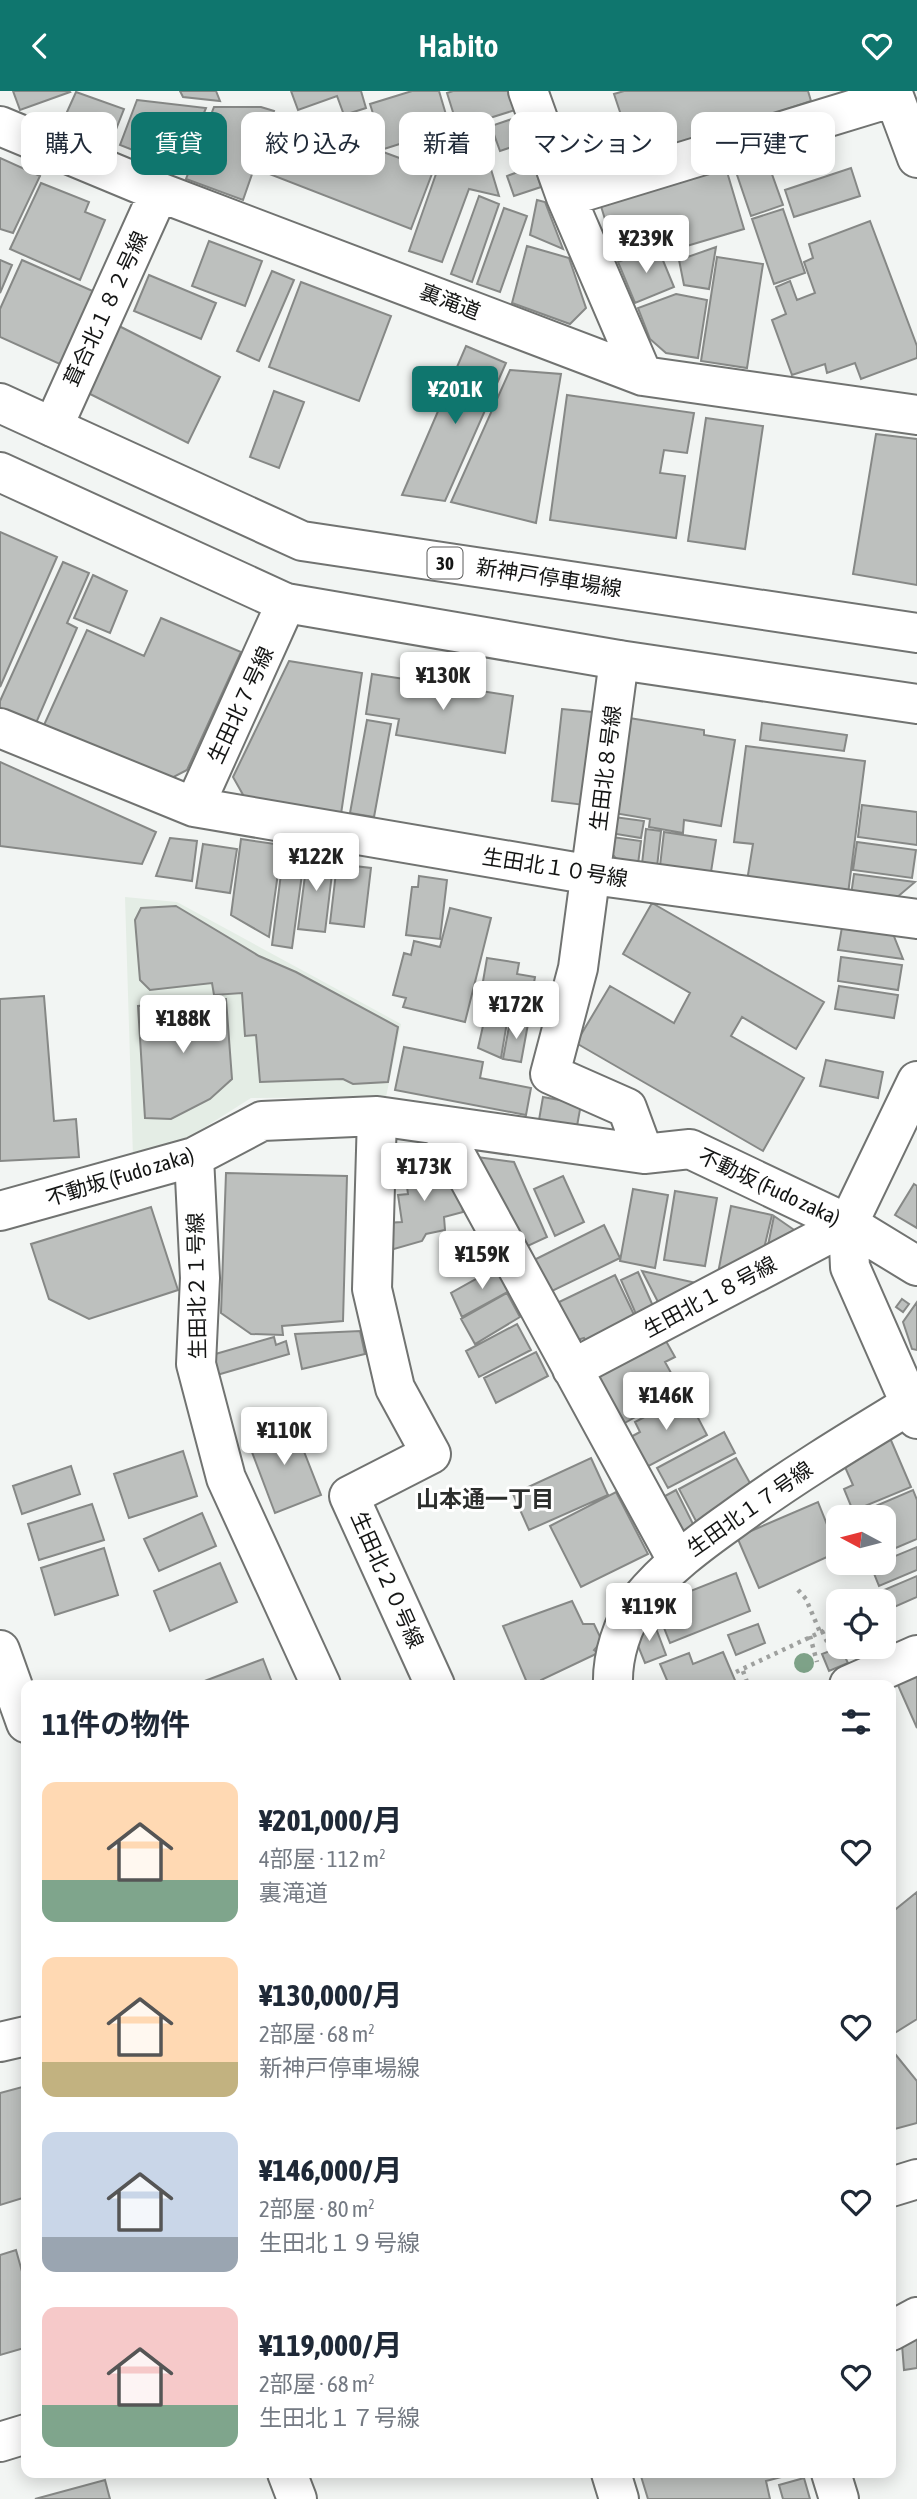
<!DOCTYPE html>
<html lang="ja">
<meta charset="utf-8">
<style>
:root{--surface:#fff;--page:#f2f2f3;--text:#1f2937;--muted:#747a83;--accent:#0f766e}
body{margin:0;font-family:"Asap Condensed","Noto Sans JP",sans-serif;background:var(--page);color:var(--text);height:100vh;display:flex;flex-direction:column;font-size:26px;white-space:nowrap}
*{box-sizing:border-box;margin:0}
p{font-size:23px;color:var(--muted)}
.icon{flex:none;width:38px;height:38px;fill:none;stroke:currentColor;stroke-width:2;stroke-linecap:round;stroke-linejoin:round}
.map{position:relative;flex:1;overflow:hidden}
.sheet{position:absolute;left:21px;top:1589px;width:875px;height:798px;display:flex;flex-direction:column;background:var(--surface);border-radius:14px;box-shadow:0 4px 18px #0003}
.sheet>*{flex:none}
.banner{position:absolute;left:21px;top:21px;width:875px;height:63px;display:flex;gap:14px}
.needle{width:46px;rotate:277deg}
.buttons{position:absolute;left:826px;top:1414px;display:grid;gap:14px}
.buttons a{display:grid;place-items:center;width:70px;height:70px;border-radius:14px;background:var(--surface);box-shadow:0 4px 18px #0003;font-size:35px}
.price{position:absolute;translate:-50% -60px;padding:0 16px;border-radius:7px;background:#fff;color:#222;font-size:23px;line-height:46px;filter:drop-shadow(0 2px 4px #0008)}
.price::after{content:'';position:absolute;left:50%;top:42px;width:21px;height:16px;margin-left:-10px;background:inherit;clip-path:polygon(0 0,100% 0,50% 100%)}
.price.selected{background:var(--accent);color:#fff}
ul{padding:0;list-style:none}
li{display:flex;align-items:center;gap:21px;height:175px;padding:0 21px}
li span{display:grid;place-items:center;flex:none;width:196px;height:140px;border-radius:14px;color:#555}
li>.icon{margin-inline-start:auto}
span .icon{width:84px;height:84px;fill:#fffc;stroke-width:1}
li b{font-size:30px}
h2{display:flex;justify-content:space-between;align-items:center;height:84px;padding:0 21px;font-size:30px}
.chip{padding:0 24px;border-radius:14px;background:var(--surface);box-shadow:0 4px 18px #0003;font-size:24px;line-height:63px}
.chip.selected{background:var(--accent);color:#fff}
header{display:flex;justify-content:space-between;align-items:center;height:91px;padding:0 21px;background:var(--accent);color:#fff;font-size:32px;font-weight:600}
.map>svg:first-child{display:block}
.built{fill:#e4ede5}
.building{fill:#bdc0be;stroke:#868886;stroke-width:2}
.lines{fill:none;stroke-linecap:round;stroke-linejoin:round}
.minor-casing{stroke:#717371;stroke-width:42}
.major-casing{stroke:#717371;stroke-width:42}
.path{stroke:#9fa19f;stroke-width:4.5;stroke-dasharray:3.5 5;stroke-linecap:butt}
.minor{stroke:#fff;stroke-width:38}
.major{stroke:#fff;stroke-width:38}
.tree{fill:#7ea288}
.labels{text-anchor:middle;stroke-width:6;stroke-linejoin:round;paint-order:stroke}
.shield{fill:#fff;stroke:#5a5b5a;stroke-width:2}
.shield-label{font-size:19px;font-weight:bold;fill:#141514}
.street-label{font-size:21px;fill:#141514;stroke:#fff}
.neighbourhood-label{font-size:23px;font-weight:bold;fill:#2c2e2c;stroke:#fff}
</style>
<header><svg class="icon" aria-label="back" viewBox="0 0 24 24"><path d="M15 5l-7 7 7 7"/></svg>Habito<svg class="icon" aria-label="heart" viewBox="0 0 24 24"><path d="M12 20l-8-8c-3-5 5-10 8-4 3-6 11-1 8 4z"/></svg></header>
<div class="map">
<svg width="917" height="2408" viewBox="0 0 917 2408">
<rect width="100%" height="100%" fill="#f2f5f3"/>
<path class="built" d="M125,806L177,811L401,933L386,1006L251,1007L183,1050L133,1066Z"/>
<path class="building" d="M13,0H69L70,1L20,19Z
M180,0H216L220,10L183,6Z
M291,0H361L366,17L344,24L337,5L298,19Z
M412,0H439L450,37L384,58L370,13Z
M453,0H510L515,19L458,37L447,2Z
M624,0H808L811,10L636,69L614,3Z
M76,1L124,18L111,51L62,32Z
M137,9L206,17L181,78L120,54Z
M214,16H261L274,20L243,109L186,88Z
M280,23L413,72L424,53L441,59L411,138L259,79Z
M515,27L524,52L500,60L491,35Z
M450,43L484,55L499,105L469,98L442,171L409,160Z
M764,61L783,114L751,125L733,72Z
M0,67L40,85L13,142L0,138Z
M725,74L744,138L680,157L676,142L615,161L600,112Z
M534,75L541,96L514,105L507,85Z
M851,77L860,105L794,126L785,99Z
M41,92L89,111L85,121L105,129L80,189L10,158Z
M479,105L499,113L472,191L451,183Z
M537,109L545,111L563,158L530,144Z
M504,117L527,125L500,201L477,193Z
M783,118L805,182L774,193L752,128Z
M870,130L917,255V267L861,288L855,272L827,282L825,273L792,284L772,229L786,223L776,196L790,190L797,209L815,202L804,171L813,167L809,153Z
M209,150L262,170L245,215L192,195Z
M527,155L569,167L586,217L570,233L512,212Z
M657,155L674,196L635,212L618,171Z
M716,156L709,198L684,194L679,169Z
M717,166L763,173L747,277L701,270Z
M0,169L12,174L0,202Z
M22,169L95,201L62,274L0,246V218Z
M272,180L294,189L259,270L237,260Z
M149,184L216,212L201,248L134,220Z
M301,191L391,225L359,310L269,276Z
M676,203L707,209L698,267L666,262L650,248L638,217Z
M119,235L220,286L188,352L86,301Z
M466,255L506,272L445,410L402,404Z
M510,279L561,283L536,432L451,411Z
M274,300L304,311L279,377L250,366Z
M567,304L694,322L687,362L664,359L660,382L685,385L676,447L550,429Z
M706,327L763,335L745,458L688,450Z
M876,343L917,348V494L853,483Z
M0,441L57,466L0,596Z
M63,471L89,482L67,532L77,537L36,632L0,617V610Z
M93,484L127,500L110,542L74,527Z
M161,527L241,561L187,679L166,690L44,634L87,539L144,565Z
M289,570L362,582L341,723L246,709L233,686Z
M372,583L513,605L505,662L396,644L399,628L366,623Z
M562,618L603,622L592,715L552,710Z
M623,626L704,639V644L735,649L721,735L684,729L683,742L649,736L650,728L608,721Z
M367,629L391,633L374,726L350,722Z
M762,632L847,644L844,660L760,649Z
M746,655L865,670L848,803L747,790L753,753L734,751Z
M0,671L156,741L142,773L0,755Z
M862,714L917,721V754L858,746Z
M607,725L644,730L641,747L604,741Z
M646,738L661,740L657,776L642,773Z
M664,741L716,749L711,781L660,775Z
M605,745L641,750L638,773L618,770L603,752Z
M170,747L197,750L192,790L156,785Z
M241,748L282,754L269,846L231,824Z
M857,751L916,759L912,787L853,779Z
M203,753L237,758L230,802L196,797Z
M284,759L305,761L292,857L272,854Z
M308,762L334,766L325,841L298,838Z
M337,773L371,777L364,836L330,832Z
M854,783L915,791L895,808L851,804Z
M419,785L447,789L440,848L406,844L412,796H418Z
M652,812L824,911L796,958L742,926L731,945L804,987L763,1060L576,952L610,895L674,932L690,902L623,863Z
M176,815L259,865L296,881L398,936L388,991L353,993L343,988L260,991L256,944L245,945L242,902L214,904L212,892L150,899L140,889L135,829L141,817Z
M450,817L491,827L465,931L403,916L406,907L393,904L404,862L411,864L414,850L440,856Z
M842,836L893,843L903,868L838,859Z
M841,866L902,874L898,899L838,890Z
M487,867L519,872L517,883L535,886L527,931L482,923L486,902H481Z
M839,895L898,904L894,927L835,918Z
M44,905L54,1030L76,1028L79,1066L0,1070V908Z
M226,908L232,988L210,1008L171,1028L145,1027L138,915Z
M485,926L507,931L501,967L478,957Z
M510,930L528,933L521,971L503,968Z
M404,956L483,971L480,987L531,997L526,1024L395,999Z
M826,969L883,981L878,1007L820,995Z
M543,1006L581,1013L577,1035L539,1029Z
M431,1065L447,1073L451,1097L459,1095L463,1121L444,1126L445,1139L426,1143L422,1150L387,1160L385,1132L402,1131L398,1104L408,1103L405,1081L411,1079V1070Z
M477,1066L514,1071L547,1146L519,1159Z
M226,1082L347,1085L343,1230L282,1235L283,1244L251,1243L221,1222Z
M563,1085L584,1131L555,1145L534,1098Z
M914,1093L917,1095V1137L895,1124Z
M633,1098L668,1104L655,1177L620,1170Z
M675,1100L717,1107L705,1175L664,1169Z
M731,1115L772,1124L762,1166L718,1182Z
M151,1116L178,1199L89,1228L49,1208L31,1153Z
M774,1125L803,1145L766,1164Z
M604,1134L620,1167L550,1201L534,1169Z
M501,1174L513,1198L462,1226L451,1202Z
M642,1180L701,1193L658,1211Z
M638,1181L653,1215L636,1223L621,1189Z
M615,1184L638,1232L588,1255L584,1247L577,1249L555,1213Z
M507,1202L520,1226L475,1253L461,1228Z
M902,1208L909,1213L903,1221L896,1216Z
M917,1211V1259L912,1258L903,1231Z
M517,1233L531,1259L479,1286L466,1260Z
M360,1240L365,1263L302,1278L295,1243Z
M662,1243L675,1266L665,1271L681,1300L623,1333L596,1286Z
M274,1246L276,1254L286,1250L289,1263L217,1284L212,1264Z
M536,1261L548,1285L496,1312L484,1287Z
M686,1304L707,1344L643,1378L627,1348L640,1341L635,1331Z
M292,1330L321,1404L275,1422L247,1348Z
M724,1341L735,1362L668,1397L657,1377Z
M890,1347L911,1396L853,1420L844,1398L853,1394L841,1367Z
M183,1360L197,1405L129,1427L114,1383Z
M591,1367L608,1404L529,1439L513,1403Z
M736,1367L755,1401L697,1432L679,1398Z
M71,1375L80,1403L22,1423L13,1395Z
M676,1399L697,1441L677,1452L656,1410Z
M913,1399L917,1409V1448L884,1462V1426H850Z
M616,1401L648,1463L581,1496L550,1435Z
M818,1411L838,1461L759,1497L737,1446Z
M92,1413L104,1449L39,1469L28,1433Z
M202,1422L216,1455L159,1480L144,1448Z
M917,1456V1479L879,1495L871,1475Z
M104,1457L118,1504L55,1524L41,1477Z
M220,1472L237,1511L170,1540L154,1500Z
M736,1482L750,1520L670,1552L655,1514Z
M917,1485V1506L892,1517L884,1499Z
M572,1510L583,1533H594L602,1550L594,1559L598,1562L541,1589L542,1594H528L503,1535Z
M654,1532L666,1564L645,1572L632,1540Z
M758,1533L765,1552L736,1564L728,1544Z
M840,1556L848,1572L829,1580L822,1563Z
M723,1561L737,1594H669L660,1573L689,1562L693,1573Z
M263,1568L273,1594H194Z
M917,1583V1637L897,1592Z
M917,1801V1928L893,1943L891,1822Z
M891,1958L917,1990V2032L891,2039Z
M26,1995V2106L0,2114V2002Z
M16,2159L26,2195V2265L24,2257L0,2264V2164Z
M917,2240V2277L904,2279L901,2241Z
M640,2382H784L785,2385L766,2390L770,2408H648Z
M804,2387L810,2408H783L779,2394Z
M105,2389L110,2408H35Z"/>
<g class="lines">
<defs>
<path id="minor" d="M528,0L566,106L643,285
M892,0L917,67
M0,35L159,101L643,285L917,324
M566,106L894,6
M53,336L159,101
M619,569L578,877L550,983L627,1017L644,1063
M0,637L194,716L592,784L917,828
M194,716L286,512
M917,990L848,1133L850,1176L917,1328
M377,1025L372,1198L395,1297L431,1363L349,1405L435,1594
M440,1035L677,1469
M194,1066L200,1187L196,1273L226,1387L321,1594
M0,1120L194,1066L262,1030L377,1025L644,1063L690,1058L848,1133L917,1175
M572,1278L848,1133
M0,1559L26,1632
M613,1594C612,1566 622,1532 640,1509C666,1477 698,1453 732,1429C789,1387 850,1350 911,1313
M849,1594L917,1564
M0,1951L26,1945
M891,2096L917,2088
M891,2240L917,2226
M0,2351L26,2343
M287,2382L297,2408
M611,2382L619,2408
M831,2382L839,2408"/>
<path id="major" d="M0,312L302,450L917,542
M0,381L286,512L619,569L917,613"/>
</defs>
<use href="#minor" class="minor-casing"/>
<use href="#major" class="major-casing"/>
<path class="path" d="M798,1499L806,1508L820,1541
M822,1540L830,1557
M810,1545L817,1571
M743,1580L748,1594
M736,1581L838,1533"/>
<use href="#minor" class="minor"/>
<use href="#major" class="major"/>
</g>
<circle class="tree" cx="804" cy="1572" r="10"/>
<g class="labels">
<rect class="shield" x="427.5" y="456.5" width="35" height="31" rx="5"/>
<g class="shield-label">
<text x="445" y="479">30</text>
</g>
<g class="street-label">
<text transform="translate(450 211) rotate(21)" y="7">裏滝道</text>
<text transform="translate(106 218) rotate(-65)" y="7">葺合北１８２号線</text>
<text transform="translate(549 487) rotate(9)" y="7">新神戸停車場線</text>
<text transform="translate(241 614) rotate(-65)" y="7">生田北７号線</text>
<text transform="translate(606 677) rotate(-83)" y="7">生田北８号線</text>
<text transform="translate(555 777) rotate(9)" y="7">生田北１０号線</text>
<text transform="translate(120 1086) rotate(-17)" y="7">不動坂 (Fudo zaka)</text>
<text transform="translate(769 1096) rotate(25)" y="7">不動坂 (Fudo zaka)</text>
<text transform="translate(197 1195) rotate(-91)" y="7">生田北２１号線</text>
<text transform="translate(710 1206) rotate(-28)" y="7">生田北１８号線</text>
<text transform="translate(750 1418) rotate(-35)" y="7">生田北１７号線</text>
<text transform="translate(387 1489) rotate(66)" y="7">生田北２０号線</text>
</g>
<g class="neighbourhood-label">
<text x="485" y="1416">山本通一丁目</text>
</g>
</g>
</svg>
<div class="buttons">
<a><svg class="needle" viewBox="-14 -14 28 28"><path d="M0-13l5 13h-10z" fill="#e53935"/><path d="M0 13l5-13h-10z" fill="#747a83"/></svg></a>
<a><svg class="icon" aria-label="locate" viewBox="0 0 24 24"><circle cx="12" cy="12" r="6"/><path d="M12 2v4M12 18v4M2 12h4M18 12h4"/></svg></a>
</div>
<b class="price" style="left:646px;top:184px">¥239K</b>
<b class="price selected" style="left:455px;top:335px">¥201K</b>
<b class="price" style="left:443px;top:621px">¥130K</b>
<b class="price" style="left:316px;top:802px">¥122K</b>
<b class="price" style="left:516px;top:950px">¥172K</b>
<b class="price" style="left:183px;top:964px">¥188K</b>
<b class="price" style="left:424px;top:1112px">¥173K</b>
<b class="price" style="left:482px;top:1200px">¥159K</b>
<b class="price" style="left:666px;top:1341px">¥146K</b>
<b class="price" style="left:284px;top:1376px">¥110K</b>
<b class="price" style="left:649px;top:1552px">¥119K</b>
<div class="banner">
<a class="chip">購入</a>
<a class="chip selected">賃貸</a>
<a class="chip">絞り込み</a>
<a class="chip">新着</a>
<a class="chip">マンション</a>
<a class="chip">一戸建て</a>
</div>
<section class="sheet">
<h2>11件の物件<svg class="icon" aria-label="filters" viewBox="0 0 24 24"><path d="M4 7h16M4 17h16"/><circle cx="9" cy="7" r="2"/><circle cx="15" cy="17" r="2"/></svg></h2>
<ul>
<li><span style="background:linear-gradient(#ffd9b3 70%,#7fa58c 0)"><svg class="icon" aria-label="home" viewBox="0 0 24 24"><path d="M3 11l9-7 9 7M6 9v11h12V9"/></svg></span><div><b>¥201,000/月</b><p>4部屋 · 112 m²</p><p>裏滝道</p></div><svg class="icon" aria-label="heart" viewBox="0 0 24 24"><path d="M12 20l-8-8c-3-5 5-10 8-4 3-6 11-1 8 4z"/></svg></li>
<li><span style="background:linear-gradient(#ffd9b3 75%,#c2b280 0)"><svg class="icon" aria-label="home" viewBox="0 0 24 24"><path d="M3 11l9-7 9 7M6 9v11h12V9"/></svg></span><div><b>¥130,000/月</b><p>2部屋 · 68 m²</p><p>新神戸停車場線</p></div><svg class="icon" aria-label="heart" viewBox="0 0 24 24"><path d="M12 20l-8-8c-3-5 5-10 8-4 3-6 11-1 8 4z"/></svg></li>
<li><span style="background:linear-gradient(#c9d6e8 75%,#9aa5b1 0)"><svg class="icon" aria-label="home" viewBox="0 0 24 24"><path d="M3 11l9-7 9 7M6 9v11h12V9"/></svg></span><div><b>¥146,000/月</b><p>2部屋 · 80 m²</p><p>生田北１９号線</p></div><svg class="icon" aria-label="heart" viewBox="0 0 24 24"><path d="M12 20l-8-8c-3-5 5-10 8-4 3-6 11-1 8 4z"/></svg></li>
<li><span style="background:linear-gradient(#f6c9c9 70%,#7fa58c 0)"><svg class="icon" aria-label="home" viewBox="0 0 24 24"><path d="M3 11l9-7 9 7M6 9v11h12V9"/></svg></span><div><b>¥119,000/月</b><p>2部屋 · 68 m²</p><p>生田北１７号線</p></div><svg class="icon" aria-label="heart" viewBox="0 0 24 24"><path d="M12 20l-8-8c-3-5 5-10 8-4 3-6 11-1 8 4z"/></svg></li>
</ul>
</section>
</div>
